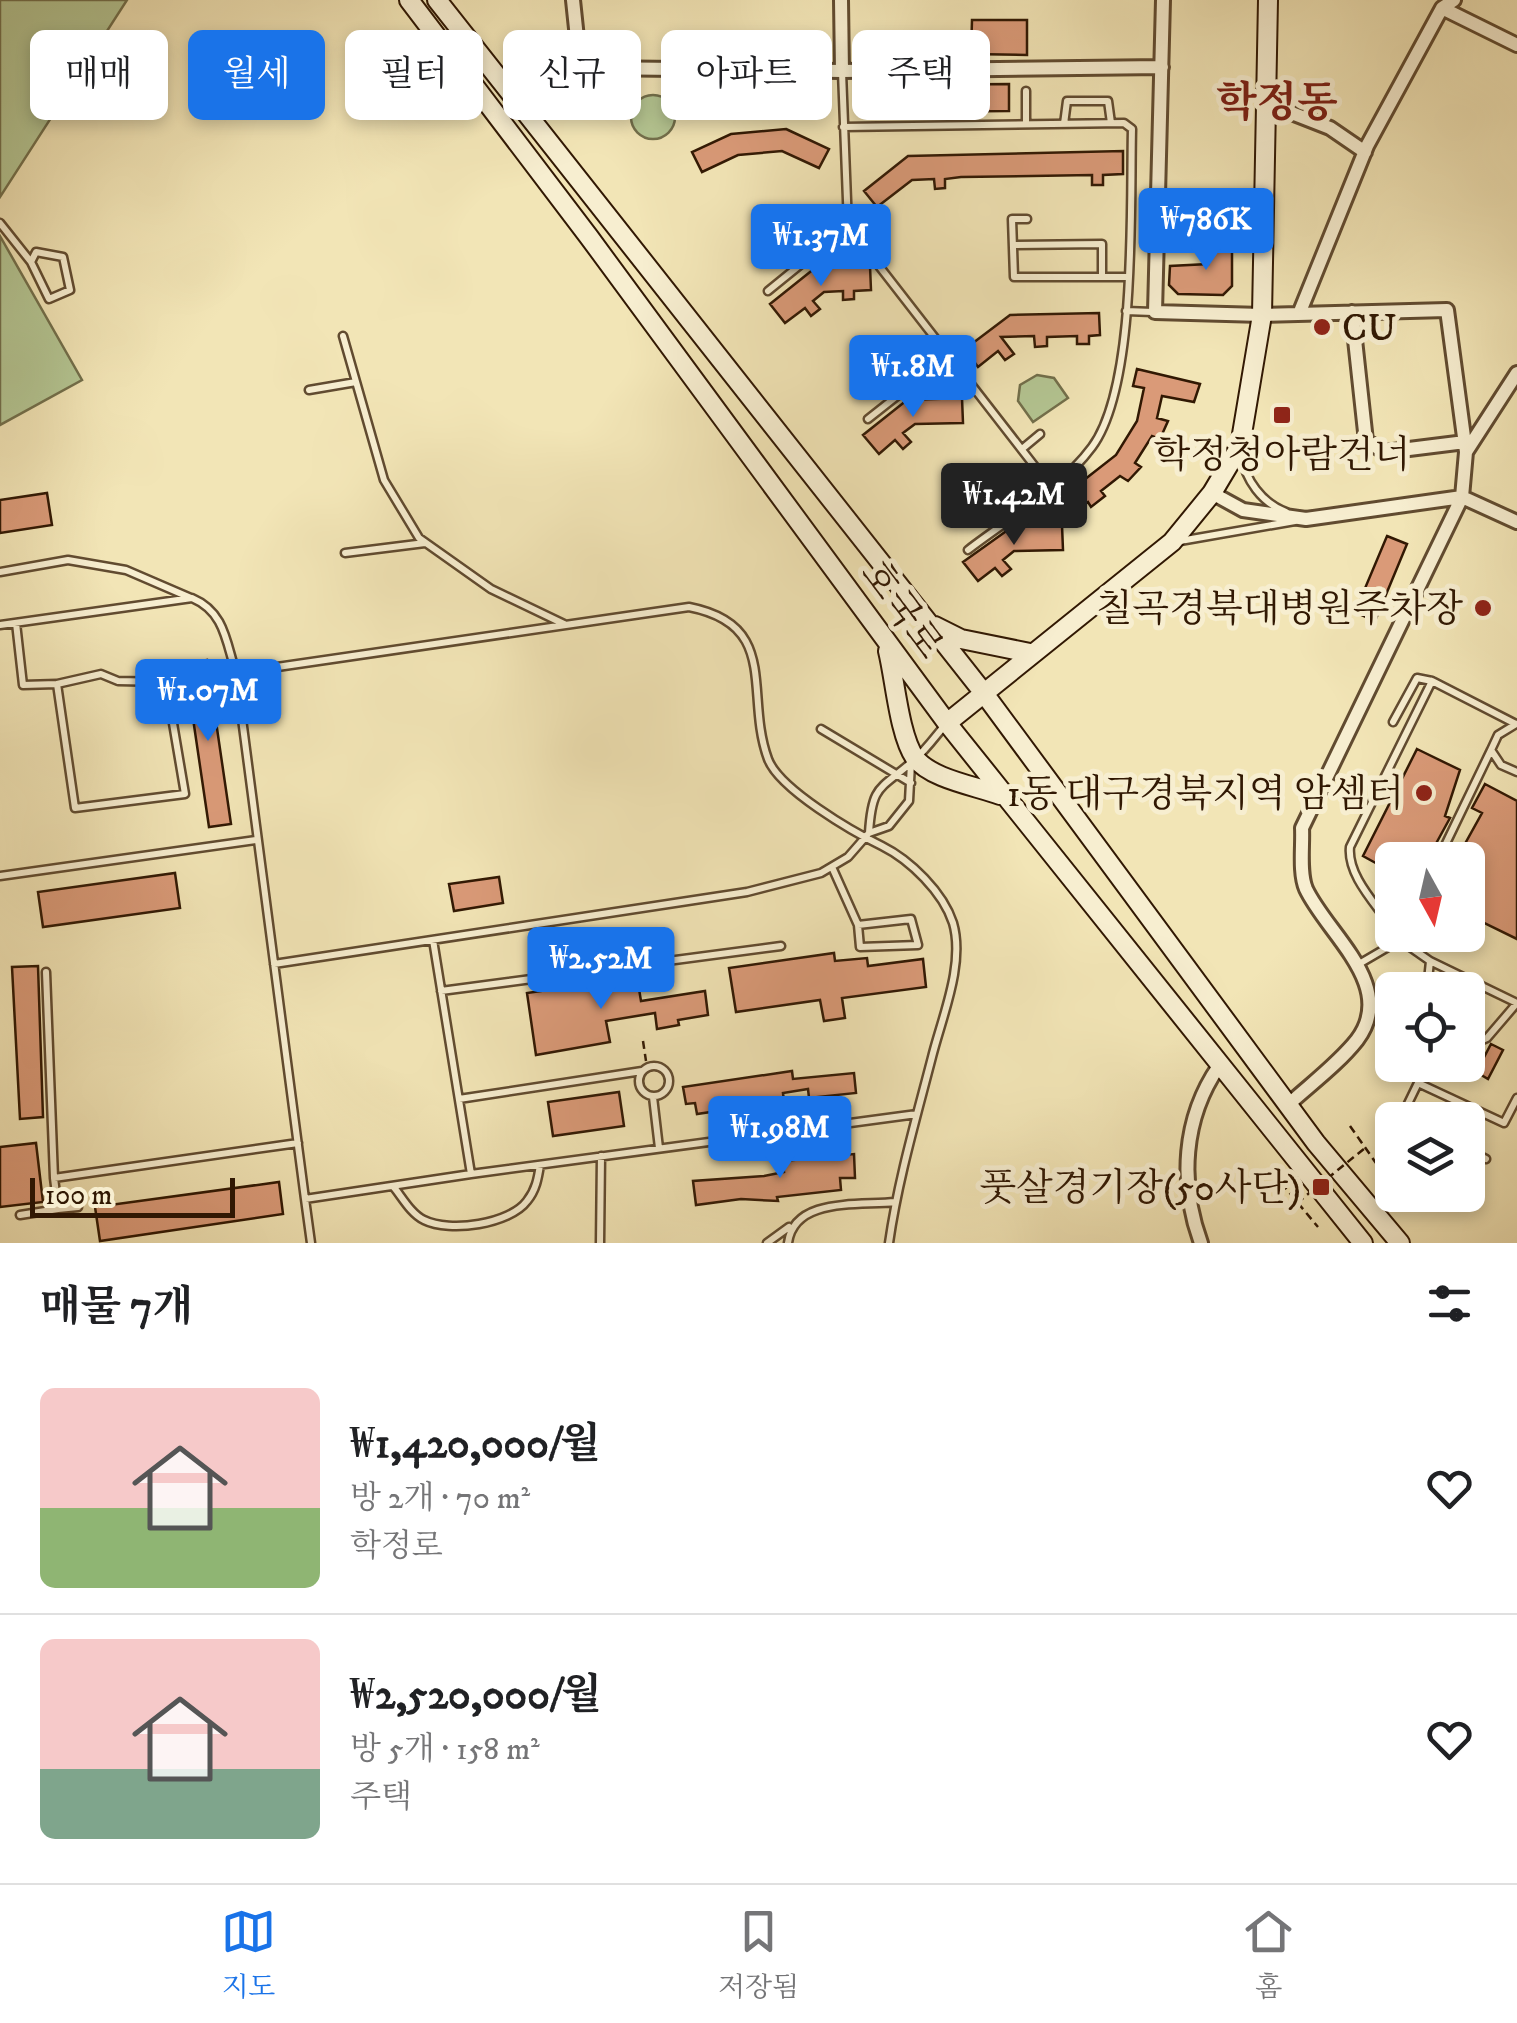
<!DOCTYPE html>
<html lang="ko">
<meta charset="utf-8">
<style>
:root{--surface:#fff;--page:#f6f6f6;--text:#202124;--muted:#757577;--line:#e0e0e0;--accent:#1a73e8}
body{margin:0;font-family:"IM FELL DW Pica","Noto Serif KR",serif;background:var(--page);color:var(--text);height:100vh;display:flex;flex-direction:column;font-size:38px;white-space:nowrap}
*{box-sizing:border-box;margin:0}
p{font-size:32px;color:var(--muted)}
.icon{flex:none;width:55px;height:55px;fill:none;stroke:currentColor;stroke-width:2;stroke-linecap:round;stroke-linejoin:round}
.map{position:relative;height:1243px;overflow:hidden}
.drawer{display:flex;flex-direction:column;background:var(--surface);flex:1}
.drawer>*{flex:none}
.guide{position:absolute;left:30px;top:30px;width:1000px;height:90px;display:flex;gap:20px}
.needle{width:65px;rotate:172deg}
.tools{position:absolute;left:1375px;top:842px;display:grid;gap:20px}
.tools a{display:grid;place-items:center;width:110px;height:110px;border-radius:15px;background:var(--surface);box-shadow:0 5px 15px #0003;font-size:50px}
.scale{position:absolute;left:30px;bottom:25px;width:205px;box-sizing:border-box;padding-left:10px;border:5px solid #311803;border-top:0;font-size:28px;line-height:35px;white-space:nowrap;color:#311803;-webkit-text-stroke:8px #f7eed0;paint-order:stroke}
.price{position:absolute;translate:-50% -85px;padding:0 22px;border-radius:10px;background:var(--accent);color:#fff;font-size:32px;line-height:65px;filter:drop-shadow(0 2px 5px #0008)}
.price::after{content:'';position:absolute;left:50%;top:60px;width:30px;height:22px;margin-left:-15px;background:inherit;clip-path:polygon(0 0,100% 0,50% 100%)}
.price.current{background:#222;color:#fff}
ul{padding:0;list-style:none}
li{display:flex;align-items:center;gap:30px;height:250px;padding:0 40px}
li+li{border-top:2px solid var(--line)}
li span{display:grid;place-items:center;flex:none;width:280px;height:200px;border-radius:15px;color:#555}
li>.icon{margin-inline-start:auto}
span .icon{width:120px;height:120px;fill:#fffc;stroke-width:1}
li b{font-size:42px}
h2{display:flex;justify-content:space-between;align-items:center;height:120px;padding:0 40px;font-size:42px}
.pill{padding:0 35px;border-radius:15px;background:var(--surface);box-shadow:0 5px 15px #0003;font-size:35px;line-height:90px}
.pill.current{background:var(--accent);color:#fff}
.tabs{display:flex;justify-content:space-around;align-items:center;height:140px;border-top:2px solid var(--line);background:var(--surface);font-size:28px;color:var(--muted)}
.tabs a{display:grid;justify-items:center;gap:5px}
.tabs .current{color:var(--accent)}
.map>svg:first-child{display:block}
.green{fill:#b4c693;stroke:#726f4b;stroke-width:2.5}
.building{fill:#da9a78;stroke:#311803;stroke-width:2.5}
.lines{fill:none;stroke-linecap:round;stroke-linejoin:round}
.lane-casing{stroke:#614b30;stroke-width:11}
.street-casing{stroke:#614b30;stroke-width:18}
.secondary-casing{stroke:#311803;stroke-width:22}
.path{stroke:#311803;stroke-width:2.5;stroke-dasharray:8 5;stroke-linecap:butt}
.lane{stroke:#f7eed0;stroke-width:6}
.street{stroke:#f7eed0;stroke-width:12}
.secondary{stroke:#f7eed0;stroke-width:18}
.path-bridge{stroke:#311803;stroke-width:2.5;stroke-dasharray:8 5;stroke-linecap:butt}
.poi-dot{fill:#8f2418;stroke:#f7eed0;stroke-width:4}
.labels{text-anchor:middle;stroke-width:10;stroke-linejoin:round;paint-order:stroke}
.poi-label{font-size:38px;fill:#311803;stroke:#f7eed0;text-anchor:end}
.street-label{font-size:38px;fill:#311803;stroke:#f7eed0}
.quarter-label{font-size:42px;font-weight:bold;fill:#7a1f14;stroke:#f7eed0}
</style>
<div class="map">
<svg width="1517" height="1243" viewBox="0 0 1517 1243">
<rect width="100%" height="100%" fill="#f2e5b6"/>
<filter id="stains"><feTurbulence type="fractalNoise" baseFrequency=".002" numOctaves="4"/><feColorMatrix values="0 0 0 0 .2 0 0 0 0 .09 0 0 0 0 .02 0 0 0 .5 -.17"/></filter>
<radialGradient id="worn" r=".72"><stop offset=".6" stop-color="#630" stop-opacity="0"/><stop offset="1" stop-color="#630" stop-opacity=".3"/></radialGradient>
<path class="green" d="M0,0H127L0,197Z
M631 117a22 22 0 1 1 44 0a22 22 0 1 1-44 0Z
M0,236L82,380L0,425Z
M1037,375L1054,378L1068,398L1033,422L1018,401L1020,385Z"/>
<path class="building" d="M972,20H1027V55L971,54Z
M1009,84V111L895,112V85Z
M786,129L829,149L819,168L782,151L738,155L702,172L692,152L731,134Z
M1123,151V174L1103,175V185H1092V175L961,177L945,179V188L935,189L934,179L912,180L877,207L864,191L908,156Z
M1209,241H1232V286L1223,295L1178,294L1169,285L1170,266L1208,264Z
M870,266L871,290L854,291V299L843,300V291L824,292L813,301L820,309L811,316L805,308L785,323L770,304L815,268Z
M1099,313L1100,335L1089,336V344H1077V336L1047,337V346L1035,347L1034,336L1001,337L1014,354L1005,360L998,351L978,367L965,349L1010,315Z
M1137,369L1200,384L1194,402L1162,396L1157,418L1168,421L1160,439L1152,436L1135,463L1141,467L1128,481L1120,476L1101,491L1105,496L1091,507L1088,502L1074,513L1061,498L1116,455L1137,421L1144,388L1133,386Z
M962,398L963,423L915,424L903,433L911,442L903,449L895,440L879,454L863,435L907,400Z
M47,493L52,525L0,533V500Z
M1062,525L1063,550L1014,551L1003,560L1011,569L1002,576L995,568L978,581L963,562L1012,527Z
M1387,536L1407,544L1375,621L1355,612Z
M207,660L231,824L209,827L185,664Z
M1417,749L1460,770L1445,816L1450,818L1427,860H1392V872L1363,856Z
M1485,784L1517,801V939L1468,915V860H1456L1482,813L1472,808Z
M175,873L180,908L43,927L38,892Z
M499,877L503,903L454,911L449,884Z
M834,953L835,961L867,958L868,966L923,959L926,987L842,998L845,1018L824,1021L820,1000L736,1012L729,968Z
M38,966L43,1117L20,1119L12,967Z
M637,977L641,1001L705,991L708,1015L678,1020L679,1025L657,1029L655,1013L606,1021L610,1042L536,1055L527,993Z
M1491,1044L1503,1050L1488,1079L1468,1067V1053L1482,1061Z
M792,1071L793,1079L854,1073L856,1093L809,1098L808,1089L783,1093L784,1101L697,1114L695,1103L686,1104L683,1087Z
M619,1092L624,1126L553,1136L548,1102Z
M36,1143L43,1202L0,1207V1147Z
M854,1154L855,1178H840L841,1190L777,1197L778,1201L741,1199L696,1205L693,1181L764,1176L784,1172L783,1161Z
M279,1182L283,1214L100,1241L95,1207Z"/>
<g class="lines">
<defs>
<path id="lane" d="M842,72L848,226L1050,486
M1026,91V124
M1064,124L1067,101H1108L1111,123
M843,127L1124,123L1132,129C1130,208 1137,386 1092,447C1061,489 1008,519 968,550
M1027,219H1012L1014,277H1127
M0,223L31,262L49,299L70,290L63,257L36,252L31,262
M1013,245L1102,244V277
M768,291L848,226
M1126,311L1153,312
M343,336L384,480L419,538L491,589L564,624
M309,390L356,382
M868,419L949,355
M1022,449L1040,434
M1241,454C1245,480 1262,503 1286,512
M1180,541L1295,521
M345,553L425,543
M0,572L68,560L126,570L191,598
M16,623L23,685L57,684L75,808L185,794L166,682L118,681L101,674L57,684
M0,625L192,598C225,612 226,642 236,673L305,1199L471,1174
M236,673L689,607C781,625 744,694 768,759C779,789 853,832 882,846C910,860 943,892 953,923C965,964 942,1017 932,1057C916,1119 898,1180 889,1243
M1393,722L1417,678L1432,681
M1516,724L1498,735L1491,750L1501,765L1517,772
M821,729L911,783
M869,833C872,784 880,790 913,761C925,751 935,737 945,725
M1438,860L1491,750
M832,867L858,925L860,947L918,945L911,919L858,925
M0,876L256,840
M1392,928C1377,905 1347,876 1350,847L1432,681L1516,724
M1402,935L1400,940L1430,961L1517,1003
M433,940L471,1174L917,1114
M274,964L747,892L821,873L848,857L869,833L889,826L909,801L911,763
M1359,964L1400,940L1397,935
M46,972L54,1178L58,1209L78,1207
M1427,990L1430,961
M441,991L781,946
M1468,1039L1478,1042L1487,1038L1517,1003
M639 1081a15 15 0 1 1 30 0a15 15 0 1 1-30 0Z
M653,1097L659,1148
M459,1099L642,1071
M1410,1120L1402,1116L1418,1083L1504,1123L1517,1098
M1468,1150L1486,1159
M54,1178L298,1143
M393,1186C402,1197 411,1214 424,1220C450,1233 510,1224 527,1201C536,1190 538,1178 540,1165
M305,1199L311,1243
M20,1215L58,1209
M600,1243L601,1156
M767,1243L789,1227
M788,1243C794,1197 858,1206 895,1202"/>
<path id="street" d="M573,0L579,57L592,68L842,71L1162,67
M841,0L842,71
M1163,0L1155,312L1262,315L1447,310L1466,452L1462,497L1302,828C1303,845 1299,873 1306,889C1327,934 1398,986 1357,1040C1338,1064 1311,1084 1289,1104
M1442,8L1517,45
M1266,103L1330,128L1365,152
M1352,312L1366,441L1385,452L1465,442
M1299,314L1367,146L1442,8L1454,0
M1466,452L1517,373
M1212,493L1243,510L1306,519L1462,497L1517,522
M1201,1243C1179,1183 1183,1118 1219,1066"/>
<path id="secondary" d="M409,0L589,237L947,723L1363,1243
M437,0L983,692L1316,1143L1400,1243
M935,626L961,639L1030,653
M888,651C895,679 899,735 915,758C931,779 976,786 1000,795
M947,723L1172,542L1212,493L1240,446L1262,315L1268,0"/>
</defs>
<use href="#lane" class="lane-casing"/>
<use href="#street" class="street-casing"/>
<use href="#secondary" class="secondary-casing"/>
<path class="path" d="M643,1041L646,1061
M1350,1126L1383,1173
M1273,1173L1318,1227"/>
<use href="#lane" class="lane"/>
<use href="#street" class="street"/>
<use href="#secondary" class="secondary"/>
<path class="path-bridge" d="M1297,1203L1365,1148"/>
</g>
<g class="poi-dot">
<circle cx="1322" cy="327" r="10"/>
<rect x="1272" y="405" width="20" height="20" rx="5"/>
<circle cx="1483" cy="608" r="10"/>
<circle cx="1424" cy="793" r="10"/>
<rect x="1311" y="1177" width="20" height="20" rx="5"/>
</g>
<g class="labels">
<g class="poi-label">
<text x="1342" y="340" text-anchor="start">CU</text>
<text x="1282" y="467" text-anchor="middle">학정청아람건너</text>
<text x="1463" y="621">칠곡경북대병원주차장</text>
<text x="1404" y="806">1동 대구경북지역 암셈터</text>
<text x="1301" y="1200">풋살경기장(50사단)</text>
</g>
<g class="street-label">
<text transform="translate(903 609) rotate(54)" y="13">호국로</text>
</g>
<g class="quarter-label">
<text x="1277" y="116">학정동</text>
</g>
</g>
<rect width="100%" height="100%" filter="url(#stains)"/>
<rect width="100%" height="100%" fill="url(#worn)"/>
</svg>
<div class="tools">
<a><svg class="needle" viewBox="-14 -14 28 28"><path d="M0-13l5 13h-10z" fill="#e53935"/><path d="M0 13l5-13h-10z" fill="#757577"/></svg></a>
<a><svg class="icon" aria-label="locate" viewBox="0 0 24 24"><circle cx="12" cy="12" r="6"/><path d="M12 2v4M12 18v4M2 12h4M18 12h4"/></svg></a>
<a><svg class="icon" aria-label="layers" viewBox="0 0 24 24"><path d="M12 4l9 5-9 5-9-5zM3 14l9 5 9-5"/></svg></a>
</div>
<div class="scale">100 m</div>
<b class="price" style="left:1206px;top:273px">₩786K</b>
<b class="price" style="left:821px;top:289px">₩1.37M</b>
<b class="price" style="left:913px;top:420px">₩1.8M</b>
<b class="price current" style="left:1014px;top:548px">₩1.42M</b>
<b class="price" style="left:208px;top:744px">₩1.07M</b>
<b class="price" style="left:601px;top:1012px">₩2.52M</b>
<b class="price" style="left:780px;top:1181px">₩1.98M</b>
<div class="guide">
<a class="pill">매매</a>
<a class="pill current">월세</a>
<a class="pill">필터</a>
<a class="pill">신규</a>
<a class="pill">아파트</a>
<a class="pill">주택</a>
</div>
</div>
<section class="drawer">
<h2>매물 7개<svg class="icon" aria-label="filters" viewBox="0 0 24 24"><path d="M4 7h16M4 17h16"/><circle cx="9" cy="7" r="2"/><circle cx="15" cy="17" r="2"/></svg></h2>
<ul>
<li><span style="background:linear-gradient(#f6c9c9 60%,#8fb573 0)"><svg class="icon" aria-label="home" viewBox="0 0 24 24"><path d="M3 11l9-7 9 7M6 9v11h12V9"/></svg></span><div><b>₩1,420,000/월</b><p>방 2개 · 70 m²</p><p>학정로</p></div><svg class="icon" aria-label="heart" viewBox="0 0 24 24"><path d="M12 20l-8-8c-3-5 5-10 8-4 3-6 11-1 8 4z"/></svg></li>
<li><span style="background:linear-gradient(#f6c9c9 65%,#7fa58c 0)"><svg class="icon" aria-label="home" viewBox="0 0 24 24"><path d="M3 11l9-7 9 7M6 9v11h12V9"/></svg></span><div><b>₩2,520,000/월</b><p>방 5개 · 158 m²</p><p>주택</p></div><svg class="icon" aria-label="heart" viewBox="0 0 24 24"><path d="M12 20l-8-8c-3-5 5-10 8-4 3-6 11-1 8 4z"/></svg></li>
</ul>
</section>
<nav class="tabs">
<a class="current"><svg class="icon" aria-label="map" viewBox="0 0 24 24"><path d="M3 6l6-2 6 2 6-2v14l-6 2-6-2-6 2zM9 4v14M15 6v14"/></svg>지도</a>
<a><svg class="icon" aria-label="saved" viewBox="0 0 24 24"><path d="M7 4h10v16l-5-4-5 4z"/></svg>저장됨</a>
<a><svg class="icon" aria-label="home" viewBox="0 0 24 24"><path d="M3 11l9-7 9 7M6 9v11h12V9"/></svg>홈</a>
</nav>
